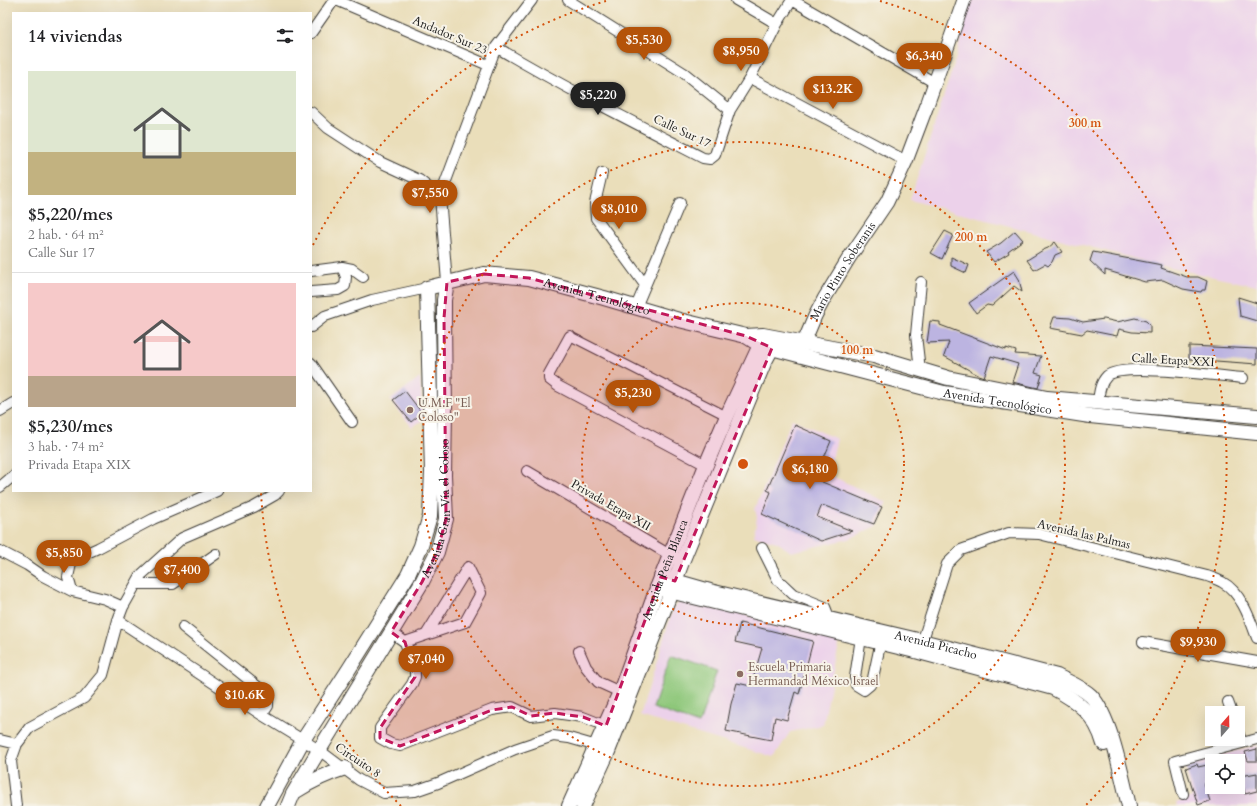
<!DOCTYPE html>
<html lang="es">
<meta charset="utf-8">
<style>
:root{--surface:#fff;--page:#f2f2f2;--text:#202124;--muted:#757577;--line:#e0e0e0;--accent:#b45309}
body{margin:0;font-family:Cardo,serif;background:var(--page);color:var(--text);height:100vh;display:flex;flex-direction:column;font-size:15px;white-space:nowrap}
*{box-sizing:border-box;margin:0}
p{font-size:13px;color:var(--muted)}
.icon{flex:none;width:22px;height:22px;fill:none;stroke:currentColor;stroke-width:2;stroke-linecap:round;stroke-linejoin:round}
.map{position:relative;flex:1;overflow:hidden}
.panel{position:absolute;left:12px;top:12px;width:300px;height:480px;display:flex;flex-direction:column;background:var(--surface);border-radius:0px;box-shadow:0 4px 16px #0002}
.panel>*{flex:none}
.needle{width:26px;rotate:20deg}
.tools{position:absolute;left:1205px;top:706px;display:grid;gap:8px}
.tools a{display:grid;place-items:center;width:40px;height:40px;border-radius:0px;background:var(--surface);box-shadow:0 4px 16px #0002;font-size:20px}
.price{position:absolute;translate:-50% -34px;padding:0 9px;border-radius:14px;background:var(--accent);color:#fff;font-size:13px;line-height:26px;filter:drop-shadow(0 1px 2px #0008)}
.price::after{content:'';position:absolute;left:50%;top:24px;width:12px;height:9px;margin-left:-6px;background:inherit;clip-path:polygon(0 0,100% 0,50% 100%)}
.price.current{background:#222;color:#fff}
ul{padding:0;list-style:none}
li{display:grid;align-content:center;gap:8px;height:212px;padding:0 16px}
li+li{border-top:1px solid var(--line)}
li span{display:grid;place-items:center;height:124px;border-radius:0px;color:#555}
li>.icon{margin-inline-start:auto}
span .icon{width:72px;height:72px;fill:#fffc;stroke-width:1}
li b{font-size:17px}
h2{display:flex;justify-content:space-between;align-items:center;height:48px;padding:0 16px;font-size:17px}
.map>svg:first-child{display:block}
.built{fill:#ecd1ea;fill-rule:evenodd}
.green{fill:#8ec77a;stroke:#55724b}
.building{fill:#bcb4e1}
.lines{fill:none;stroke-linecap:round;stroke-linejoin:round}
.pedestrian-casing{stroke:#3b3934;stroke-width:10}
.minor-casing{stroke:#3b3934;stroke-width:12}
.tertiary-casing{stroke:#3b3934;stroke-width:15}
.secondary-casing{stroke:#3b3934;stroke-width:16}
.pedestrian{stroke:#fff;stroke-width:8}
.minor{stroke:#fff;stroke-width:10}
.tertiary{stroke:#fff;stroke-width:13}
.secondary{stroke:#fff;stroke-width:14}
.marked{fill:#c2185b;fill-opacity:0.2;stroke:#c2185b;stroke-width:3;stroke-dasharray:8 5;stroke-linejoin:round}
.ring{fill:none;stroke:#d4530e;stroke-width:2;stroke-dasharray:2 4}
.education-dot{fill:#8d6e63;stroke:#f7f3e8;stroke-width:1.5}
.labels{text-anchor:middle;stroke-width:4;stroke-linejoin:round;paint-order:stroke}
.street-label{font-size:12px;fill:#1c1c1c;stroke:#f7f3e8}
.education-label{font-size:12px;fill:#785e54;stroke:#f7f3e8;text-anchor:start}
.centre{fill:#d4530e;stroke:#f7f3e8;stroke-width:2}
.ring-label{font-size:12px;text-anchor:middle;font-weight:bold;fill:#d4530e;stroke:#f7f3e8;stroke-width:4;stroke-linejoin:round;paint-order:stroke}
</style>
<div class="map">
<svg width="1257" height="806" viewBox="0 0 1257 806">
<rect width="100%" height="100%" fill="#f7f3e8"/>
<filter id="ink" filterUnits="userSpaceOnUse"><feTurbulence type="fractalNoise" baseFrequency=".025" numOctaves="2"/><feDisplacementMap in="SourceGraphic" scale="8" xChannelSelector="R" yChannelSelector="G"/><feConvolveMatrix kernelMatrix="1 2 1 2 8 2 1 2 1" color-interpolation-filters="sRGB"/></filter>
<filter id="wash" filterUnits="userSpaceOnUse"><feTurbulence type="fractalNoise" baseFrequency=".012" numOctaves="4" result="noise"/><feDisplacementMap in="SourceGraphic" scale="16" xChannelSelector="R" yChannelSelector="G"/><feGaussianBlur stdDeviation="0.9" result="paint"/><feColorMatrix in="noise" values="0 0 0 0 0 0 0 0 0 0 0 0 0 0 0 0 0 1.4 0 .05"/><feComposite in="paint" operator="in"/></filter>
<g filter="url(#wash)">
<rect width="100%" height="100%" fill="#eadeba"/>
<path class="built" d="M970,0H1257V286L1171,268L910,200L956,58Z
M420,377L423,420L412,427L390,400Z
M792,419L837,439L828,474L886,502L877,526L849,539L791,552L777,542L754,536L757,517L755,509Z
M681,601L841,635L823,725L790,732L774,757L640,716L673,609Z
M1257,745V806H1177L1176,803L1192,797L1185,765ZM1212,761H1238V787H1212Z"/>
<path class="green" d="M671,655L717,671L699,724L653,708Z"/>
<g id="blocks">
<path class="building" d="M945,231L953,235L942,259L931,253Z
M1015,231L1023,240L1008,251L1009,253L994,262L986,252L1001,243Z
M1055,242L1062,252L1055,255L1052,262L1048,266L1045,264L1034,270L1027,260L1043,250L1048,248Z
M1093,252L1162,265L1161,268L1187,277H1198L1207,281L1205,290H1202L1201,292L1183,289L1163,280L1145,282L1105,270V275L1090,261Z
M951,257L969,265L966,273L951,266Z
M1014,271L1019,279L1022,292L1014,286L992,306L987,305L976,313L969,303Z
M1238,297L1257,303V321L1240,316Z
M1054,317L1070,318L1083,322L1104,319L1117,322L1135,318L1146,321L1150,325V333L1132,332L1119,329L1117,336L1087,330L1082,334L1050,328Z
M930,321L940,322V325L1006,350V348L1016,351L1015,354L1041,356L1035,373L1042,375L1038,388L1012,382L1018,364L991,356L984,377L978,375L944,356L949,342L927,343Z
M1189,346L1257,349V364L1189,359Z
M405,391L422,413L411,422L393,400Z
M795,425L831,441L815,479L882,507L874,524L822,505L817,517L852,531L821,541L762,514L771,492L767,490Z
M740,623L813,641L799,694L795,692L787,720L775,717L771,740L726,731L731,704L737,683L751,686L762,648L735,642Z
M1257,749V761H1248L1245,752Z
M1197,764L1198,767L1212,764V782L1204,784L1210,801L1198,805L1186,768Z
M1257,773V791L1245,794L1241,776Z"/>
</g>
</g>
<g filter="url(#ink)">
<use href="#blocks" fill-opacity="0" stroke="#3b3934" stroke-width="1"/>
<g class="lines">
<defs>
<path id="pedestrian" d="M570,336L727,416"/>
<path id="minor" d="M336,0L488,65
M568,0L684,73L730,110
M736,0L777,24
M792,0L935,83
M311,33L334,0
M496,47C563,87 633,122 703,158L710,159L715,155L730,110L750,78L777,24L792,0
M750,78L906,161
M311,112L328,128L380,162L419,180L440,197
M602,173L595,203L596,218L645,285
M311,271L342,267L352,269L363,277
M447,282L440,197L496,47L532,0
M311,292L338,290L345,286L346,277L342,267
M636,307L680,203
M311,327L325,316L372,300L427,288
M570,336L549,374V379L558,386L706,465
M311,363L352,422
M920,370L916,335L921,282
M1098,402C1099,393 1100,383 1107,376C1122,362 1219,376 1243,378
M0,411L13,403
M527,471L675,558
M0,487L13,476
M762,548L778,580L793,594L825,607L827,612L826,618
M0,551L27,565L43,576L72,591L105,599L123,607
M136,584H173L216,554
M72,591L68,577L71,564L76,558L98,548L153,519L217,491
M118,620L262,715L319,750L359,780L384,793L415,791L438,783L515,749L553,736L569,738L597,746L601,749
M183,627L268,695V706L262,715
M862,631L855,677L856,685L864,690L870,685L873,678L882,636
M391,632L405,642L415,670V677L412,684L380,728V738L391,744L400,746L492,710L512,707L531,716L555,713L583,717L606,726
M426,635L468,567
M405,642L465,622L481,593L468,567
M1143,642L1257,662
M921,646L947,564L961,550L1009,533L1039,534L1207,576C1212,578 1217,579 1222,582C1241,592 1250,619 1257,638
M579,651L586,667L598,682L620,692
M1228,702L1232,713
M1238,732L1242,743
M0,740L17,744
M1183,794L1175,761L1257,739
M16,806L11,761L17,744L30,727L84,698L103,675L118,620L123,607L141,575L182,538L254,507L275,495L279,491"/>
<g id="tertiary">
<path id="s1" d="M804,342L815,316L824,299L849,258L887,202L906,161L926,108L964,0"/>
</g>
<g id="secondary">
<path id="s2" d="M746,336L760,345L944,393L1090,416L1257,433"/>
<path id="s3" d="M661,577L710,591L922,641L1057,676C1068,682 1082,687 1091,696C1111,717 1122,778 1129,806"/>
<path d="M657,588L919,652L1053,688C1078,701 1096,715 1104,744"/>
<path d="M296,791C313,780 326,774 345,768"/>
<path id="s4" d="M267,806L303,740L349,669L408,575L421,546L430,516L432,472L427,288L484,274L529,278L604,298L679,320L746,336L763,335L874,356L948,378L1047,398L1257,416"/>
<path id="s5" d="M288,806L293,794L312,762L422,582L437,552L446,519L444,475L445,412L444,318V300L447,282"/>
<path id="s6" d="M569,806L620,692L657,588L706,465L727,416L760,345"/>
<path d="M583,806L607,754L671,592L682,562L764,363L772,348"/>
</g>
</defs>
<use href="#pedestrian" class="pedestrian-casing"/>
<use href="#minor" class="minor-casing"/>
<use href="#tertiary" class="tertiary-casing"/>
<use href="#secondary" class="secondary-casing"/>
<use href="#pedestrian" class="pedestrian"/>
<use href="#minor" class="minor"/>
<use href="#tertiary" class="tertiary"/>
<use href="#secondary" class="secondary"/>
</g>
</g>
<path class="marked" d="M484,274L529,278L746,336L772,348L675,581L661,577L606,726L583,717L555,713L531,716L512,707L492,710L400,746L380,738V728L415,677L405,642L391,632L422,582L437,552L446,519L444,318L447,282Z"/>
<g class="ring">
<circle cx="743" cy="464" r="161"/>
<circle cx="743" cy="464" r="322"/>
<path d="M401 806A483 483 0 0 1 261 493M313 245A483 483 0 0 1 606 1M880 1A483 483 0 0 1 1085 806"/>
</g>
<g class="education-dot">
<circle cx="410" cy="410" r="4"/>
<circle cx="740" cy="674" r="4"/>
</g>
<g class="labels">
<g class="street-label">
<text transform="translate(450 35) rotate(23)" y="4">Andador Sur 23</text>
<text transform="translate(682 131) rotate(25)" y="4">Calle Sur 17</text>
<text dy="4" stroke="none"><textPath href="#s1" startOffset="81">Mario Pinto Soberanis</textPath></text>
<text dy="4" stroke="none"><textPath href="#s4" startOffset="736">Avenida Tecnológico</textPath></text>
<text transform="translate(1173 360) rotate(3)" y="4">Calle Etapa XXI</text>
<text dy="4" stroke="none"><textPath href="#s2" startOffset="261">Avenida Tecnológico</textPath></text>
<text transform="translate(611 505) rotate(30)" y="4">Privada Etapa XII</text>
<text dy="4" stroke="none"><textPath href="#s5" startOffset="338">Avenida Gran Vía el Coloso</textPath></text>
<text transform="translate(1084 534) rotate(13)" y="4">Avenida las Palmas</text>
<text dy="4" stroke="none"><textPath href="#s6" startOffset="255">Avenida Peña Blanca</textPath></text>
<text dy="4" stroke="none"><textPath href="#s3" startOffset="283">Avenida Picacho</textPath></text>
<text transform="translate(358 760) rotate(34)" y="4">Circuito 8</text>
</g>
<g class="education-label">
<text x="418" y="407">U.M.F "El<tspan x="418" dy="14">Coloso"</tspan></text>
<text x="748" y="671">Escuela Primaria<tspan x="748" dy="14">Hermandad México Israel</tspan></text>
</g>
</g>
<circle cx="743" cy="464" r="6" class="centre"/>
<g class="ring-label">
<text x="1085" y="127">300 m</text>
<text x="971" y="241">200 m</text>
<text x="857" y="354">100 m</text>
</g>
</svg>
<div class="tools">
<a><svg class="needle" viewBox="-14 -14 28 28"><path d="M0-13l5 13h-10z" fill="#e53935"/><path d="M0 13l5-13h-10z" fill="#757577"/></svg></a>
<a><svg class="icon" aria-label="locate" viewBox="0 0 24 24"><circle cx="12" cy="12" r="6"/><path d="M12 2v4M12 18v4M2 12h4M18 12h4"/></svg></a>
</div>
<b class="price" style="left:644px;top:61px">$5,530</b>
<b class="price" style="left:741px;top:72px">$8,950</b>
<b class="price" style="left:924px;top:77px">$6,340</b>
<b class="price" style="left:833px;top:110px">$13.2K</b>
<b class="price current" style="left:598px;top:116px">$5,220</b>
<b class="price" style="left:430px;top:214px">$7,550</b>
<b class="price" style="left:619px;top:230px">$8,010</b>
<b class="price" style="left:633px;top:414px">$5,230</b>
<b class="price" style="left:810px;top:490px">$6,180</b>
<b class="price" style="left:64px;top:574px">$5,850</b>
<b class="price" style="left:182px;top:591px">$7,400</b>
<b class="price" style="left:1198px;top:663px">$9,930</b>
<b class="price" style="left:426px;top:680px">$7,040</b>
<b class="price" style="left:245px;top:716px">$10.6K</b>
<section class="panel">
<h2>14 viviendas<svg class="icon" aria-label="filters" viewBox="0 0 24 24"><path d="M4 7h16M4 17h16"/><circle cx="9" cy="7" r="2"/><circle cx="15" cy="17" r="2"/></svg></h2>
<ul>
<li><span style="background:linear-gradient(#dfe7d0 65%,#c2b280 0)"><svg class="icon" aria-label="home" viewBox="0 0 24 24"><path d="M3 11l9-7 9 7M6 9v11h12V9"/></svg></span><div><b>$5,220/mes</b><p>2 hab. · 64 m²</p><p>Calle Sur 17</p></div></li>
<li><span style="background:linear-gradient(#f6c9c9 75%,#b9a48a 0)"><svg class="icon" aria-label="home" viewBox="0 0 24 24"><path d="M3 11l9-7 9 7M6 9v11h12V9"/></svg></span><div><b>$5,230/mes</b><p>3 hab. · 74 m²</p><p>Privada Etapa XIX</p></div></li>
</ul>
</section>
</div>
